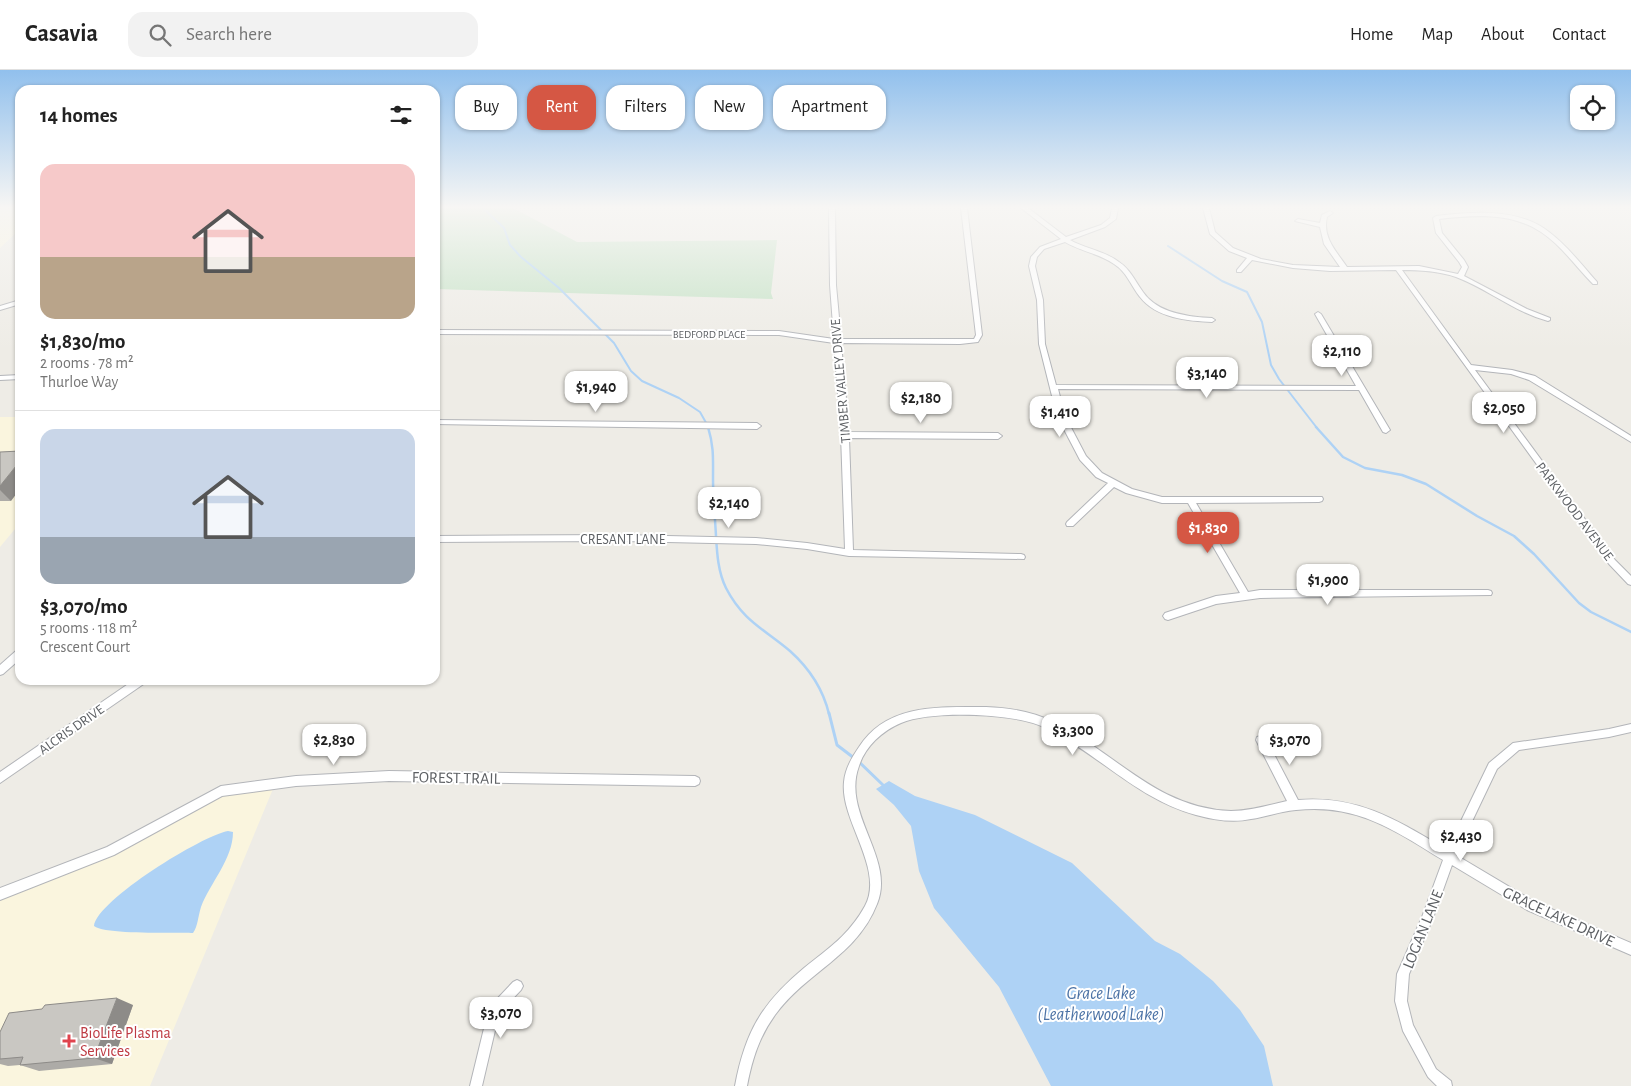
<!DOCTYPE html>
<meta charset="utf-8">
<style>
:root{--surface:#fff;--page:#f2f2f2;--text:#222;--muted:#767676;--line:#e0e0e0;--accent:#d55744}
body{margin:0;font-family:"Alegreya Sans",sans-serif;background:var(--page);color:var(--text);height:100vh;display:flex;flex-direction:column;font-size:19px;white-space:nowrap}
*{box-sizing:border-box;margin:0}
p{font-size:16px;color:var(--muted)}
.icon{flex:none;width:28px;height:28px;fill:none;stroke:currentColor;stroke-width:2;stroke-linecap:round;stroke-linejoin:round}
.map{position:relative;flex:1;overflow:hidden}
.panel{position:absolute;left:15px;top:15px;width:425px;height:600px;display:flex;flex-direction:column;background:var(--surface);border-radius:15px;box-shadow:0 1px 4px #0004}
.panel>*{flex:none}
.hud{position:absolute;left:455px;top:15px;width:475px;height:45px;display:flex;gap:10px}
.fabs{position:absolute;left:1570px;top:15px;display:grid;gap:10px}
.fabs a{display:grid;place-items:center;width:45px;height:45px;border-radius:10px;background:var(--surface);box-shadow:0 1px 4px #0004;font-size:25px}
.price{position:absolute;translate:-50% -42px;padding:0 11px;border-radius:10px;background:#fff;color:#222;font-size:16px;line-height:32px;filter:drop-shadow(0 1px 2px #0008)}
.price::after{content:'';position:absolute;left:50%;top:30px;width:15px;height:11px;margin-left:-8px;background:inherit;clip-path:polygon(0 0,100% 0,50% 100%)}
.price.current{background:var(--accent);color:#fff}
ul{padding:0;list-style:none}
li{display:grid;align-content:center;gap:10px;height:265px;padding:0 25px}
li+li{border-top:1px solid var(--line)}
li span{display:grid;place-items:center;height:155px;border-radius:15px;color:#555}
li>.icon{margin-inline-start:auto}
span .icon{width:90px;height:90px;fill:#fffc;stroke-width:1}
li b{font-size:21px}
h2{display:flex;justify-content:space-between;align-items:center;height:60px;padding:0 25px;font-size:21px}
.tag{padding:0 18px;border-radius:15px;background:var(--surface);box-shadow:0 1px 4px #0004;font-size:18px;line-height:45px}
.tag.current{background:var(--accent);color:#fff}
header{display:flex;align-items:center;gap:30px;box-sizing:border-box;height:70px;padding:0 25px;background:var(--surface);border-bottom:1px solid var(--line)}
header strong{font-size:24px}
nav{display:flex;gap:28px;margin-inline-start:auto;font-size:18px}
.search{width:350px;height:45px;background:var(--page);display:flex;align-items:center;gap:12px;box-sizing:border-box;padding:0 18px;border-radius:15px;color:var(--muted);font-size:19px}
.map>svg:first-child{display:block}
.commercial{fill:#faf5de}
.green{fill:#c5e2c6}
.water{fill:#aed2f5}
.lines{fill:none;stroke-linecap:round;stroke-linejoin:round}
.stream-far2{stroke:#aed2f5;stroke-width:2}
.stream-far1{stroke:#aed2f5;stroke-width:2.5}
.stream{stroke:#aed2f5;stroke-width:3}
.minor-casing{stroke:#b3b5b9;stroke-width:2}
.minor{fill:#fff;fill-rule:evenodd}
.wall{fill:#adaba7}
.shaded-wall{fill:#8d8b88}
.building{fill:#c9c7c2;stroke:#8d8b88}
.health-dot{fill:#e0444e;stroke:#fff;stroke-width:2}
.labels{text-anchor:middle;stroke-width:4;stroke-linejoin:round;paint-order:stroke}
.far-street-label{font-size:11px;fill:#5d6064;stroke:#fff}
.street-label{font-size:14px;fill:#5d6064;stroke:#fff}
.near-street-label{font-size:16px;fill:#5d6064;stroke:#fff}
.near-health-label{font-size:16px;fill:#be3a42;stroke:#fff;text-anchor:start}
.near-water-label{font-size:18px;font-style:italic;fill:#4c73a6;stroke:#fff}
</style>
<header>
<strong>Casavia</strong>
<div class="search"><svg class="icon" aria-label="search" viewBox="0 0 24 24"><circle cx="10" cy="10" r="6"/><path d="M15 15l6 6"/></svg>Search here</div>
<nav><a>Home</a><a>Map</a><a>About</a><a>Contact</a></nav>
</header>
<div class="map">
<svg width="1631" height="1016" viewBox="0 0 1631 1016">
<rect width="100%" height="100%" fill="#eeece6"/>
<path class="commercial" d="M0,138H20V159L0,178Z
M0,347H20V453L0,477Z
M275,714L150,1016H0V824L110,781L221,721Z"/>
<path class="green" d="M435,138H513L577,172L777,170L771,223L773,229L435,219Z"/>
<path class="water" d="M889,711L915,726L975,745L1072,793L1155,871L1180,884L1213,911L1240,940L1264,976L1273,1016H1051L999,917L934,838L919,801L911,756L894,735L876,719Z
M228,761L233,762C233,789 210,813 201,837C198,846 198,856 193,863C173,862 106,865 94,856C97,830 203,765 228,761Z"/>
<g class="lines">
<path class="stream-far2" d="M483,138L504,158L510,175L521,187L559,218L614,273L631,301L642,311L679,328L700,342L709,358
M1168,176L1222,211L1247,222L1262,252L1271,295L1279,309L1317,358"/>
<path class="stream-far1" d="M708,357C714,377 713,388 713,409C713,428 715,447 716,466C717,483 718,502 726,518C743,551 764,559 790,581C809,598 823,619 829,644
M1316,357L1343,387L1365,398L1402,405L1426,414L1477,446L1514,466L1534,484L1579,533L1591,542L1631,562"/>
<path class="stream" d="M829,643L837,675L854,688
M858,691L883,715"/>
<defs>
<path id="minor" d="M829,138H835L836,215L841,269H974L976,265L961,138H967L982,265L978,272L960,274L841,273L849,362L998,363L1002,366L998,369L849,368L853,480L1021,484L1024,485L1025,487L1024,489L849,486L807,479L756,474L623,471L435,472V466L623,465L756,468L807,473L845,479L841,365L834,273L779,265L435,264V260L779,261L834,269L830,215Z
M1021,138H1028L1066,167L1101,155L1110,148L1112,138H1118L1116,149L1105,157L1070,170C1086,179 1105,181 1119,192C1130,199 1135,211 1143,222C1157,243 1188,247 1212,248L1215,250L1212,252C1188,251 1156,248 1140,227C1131,216 1127,202 1114,194C1100,184 1080,181 1065,172L1044,179L1037,187L1035,196L1043,230L1045,274L1056,315L1356,316L1315,244L1318,242L1321,244L1390,360L1386,363L1383,362L1359,320L1058,319L1065,346L1086,386L1102,403L1132,419L1162,427H1322L1323,429L1322,431L1319,432L1196,433L1248,522L1260,520H1488L1491,521L1492,523L1491,525L1260,528L1216,534L1168,550L1165,549L1163,546L1165,543L1216,526L1240,523L1188,433H1162L1126,423L1114,417L1073,456H1067L1066,454L1067,452L1108,413L1096,407L1080,390L1057,346L1039,274L1037,230L1029,196L1031,187L1040,177L1061,169Z
M1203,138H1209L1215,162L1233,178L1261,189L1293,195L1340,197L1324,174L1320,157L1295,151L1298,149L1320,153L1322,145L1330,141L1333,143L1327,147C1322,167 1336,181 1347,197L1419,196L1458,204L1462,197L1459,192L1436,163L1433,148L1436,146C1472,142 1514,138 1545,159C1565,173 1581,194 1597,212V214H1593C1576,197 1561,175 1541,162C1511,142 1473,145 1439,149L1442,163L1464,190L1468,197L1464,206L1527,239L1550,248V250L1548,251C1514,242 1488,219 1456,207C1439,201 1420,200 1402,200L1471,295L1512,300L1535,306L1631,366V372L1529,310L1511,304L1475,300L1615,490L1631,506V515L1628,514L1609,494L1396,200L1330,201L1293,198L1252,190L1241,202H1237V200L1247,188L1229,181L1210,164Z
M20,230V234L0,240V236Z
M20,305V309L0,310V306Z
M435,350L757,353L761,356L757,359L435,354Z
M20,579V589L3,604L0,605V595L17,580Z
M134,610H147L145,613L0,713V702Z
M986,637C1009,638 1032,641 1053,652C1114,681 1157,739 1231,741C1250,741 1269,735 1287,731L1256,670L1257,667L1261,666L1265,667L1298,730C1358,725 1397,750 1447,780L1489,693L1513,673L1609,659L1631,654V662L1609,667L1519,680L1497,699L1456,785L1535,832L1631,873V885L1527,840L1452,795L1433,848L1409,904L1407,931L1413,955L1436,999L1451,1011L1452,1016H1437L1428,1007L1403,961L1395,931L1397,904L1422,847L1443,790C1394,760 1356,733 1296,740C1281,741 1266,747 1251,749C1233,753 1214,750 1196,745C1137,729 1099,684 1046,658C1016,643 932,640 901,653C882,661 865,677 859,696C841,744 896,788 877,834C857,886 806,902 775,945C759,967 752,990 747,1016H735C745,962 762,933 804,898C829,878 849,865 865,836C885,799 840,751 844,712C845,699 852,687 859,677C887,633 940,637 986,637Z
M389,701L695,706L699,708L700,711L699,714L695,716L389,711L296,716L222,726L114,785L0,830V818L107,777L221,716L296,706Z
M517,910L521,912L523,916L521,920L505,937L497,952L482,1016H470L487,946L497,929L513,912Z"/>
</defs>
<use href="#minor" class="minor-casing"/>
<use href="#minor" class="minor"/>
</g>
<path class="wall" d="M0,382L11,431H0Z
M133,935L112,994L39,1001L20,995L8,996L0,994V962Z"/>
<path class="shaded-wall" d="M20,391V419L11,431L0,420V416Z
M117,928L133,935L112,994L94,988Z"/>
<path class="building" d="M20,381V391L0,416V382Z
M117,928L94,988L20,995L23,987L0,989V962L9,943L42,939L45,935Z"/>
<linearGradient id="sky" x2="0" y2="1"><stop stop-color="#91c0ed"/><stop offset="0.49" stop-color="#f7f6f4"/><stop offset="1" stop-color="#f7f6f4" stop-opacity="0"/></linearGradient>
<rect width="1631" height="280" fill="url(#sky)"/>
<path class="health-dot" d="M66.5 963.5h5v5h5v5h-5v5h-5v-5h-5v-5h5z"/>
<g class="labels">
<g class="far-street-label">
<text x="709" y="268">BEDFORD PLACE</text>
</g>
<g class="street-label">
<text transform="translate(840 311) rotate(-95)" y="5">TIMBER VALLEY DRIVE</text>
<text transform="translate(1575 441) rotate(53)" y="5">PARKWOOD AVENUE</text>
<text x="623" y="474">CRESANT LANE</text>
<text transform="translate(71 659) rotate(-35)" y="5">ALCRIS DRIVE</text>
</g>
<g class="near-street-label">
<text transform="translate(456 707) rotate(1)" y="6">FOREST TRAIL</text>
<text transform="translate(1559 846) rotate(25)" y="6">GRACE LAKE DRIVE</text>
<text transform="translate(1422 859) rotate(-68)" y="6">LOGAN LANE</text>
</g>
<g class="near-health-label">
<text x="80" y="968">BioLife Plasma<tspan x="80" dy="18">Services</tspan></text>
</g>
<g class="near-water-label">
<text x="1101" y="929">Grace Lake<tspan x="1101" dy="21">(Leatherwood Lake)</tspan></text>
</g>
</g>
</svg>
<div class="fabs">
<a><svg class="icon" aria-label="locate" viewBox="0 0 24 24"><circle cx="12" cy="12" r="6"/><path d="M12 2v4M12 18v4M2 12h4M18 12h4"/></svg></a>
</div>
<b class="price" style="left:1342px;top:307px">$2,110</b>
<b class="price" style="left:1207px;top:329px">$3,140</b>
<b class="price" style="left:596px;top:343px">$1,940</b>
<b class="price" style="left:921px;top:354px">$2,180</b>
<b class="price" style="left:1504px;top:364px">$2,050</b>
<b class="price" style="left:1060px;top:368px">$1,410</b>
<b class="price" style="left:729px;top:459px">$2,140</b>
<b class="price current" style="left:1208px;top:484px">$1,830</b>
<b class="price" style="left:1328px;top:536px">$1,900</b>
<b class="price" style="left:1073px;top:686px">$3,300</b>
<b class="price" style="left:334px;top:696px">$2,830</b>
<b class="price" style="left:1290px;top:696px">$3,070</b>
<b class="price" style="left:1461px;top:792px">$2,430</b>
<b class="price" style="left:501px;top:969px">$3,070</b>
<div class="hud">
<a class="tag">Buy</a>
<a class="tag current">Rent</a>
<a class="tag">Filters</a>
<a class="tag">New</a>
<a class="tag">Apartment</a>
</div>
<section class="panel">
<h2>14 homes<svg class="icon" aria-label="filters" viewBox="0 0 24 24"><path d="M4 7h16M4 17h16"/><circle cx="9" cy="7" r="2"/><circle cx="15" cy="17" r="2"/></svg></h2>
<ul>
<li><span style="background:linear-gradient(#f6c9c9 60%,#b9a48a 0)"><svg class="icon" aria-label="home" viewBox="0 0 24 24"><path d="M3 11l9-7 9 7M6 9v11h12V9"/></svg></span><div><b>$1,830/mo</b><p>2 rooms · 78 m²</p><p>Thurloe Way</p></div></li>
<li><span style="background:linear-gradient(#c9d6e8 70%,#9aa5b1 0)"><svg class="icon" aria-label="home" viewBox="0 0 24 24"><path d="M3 11l9-7 9 7M6 9v11h12V9"/></svg></span><div><b>$3,070/mo</b><p>5 rooms · 118 m²</p><p>Crescent Court</p></div></li>
</ul>
</section>
</div>
